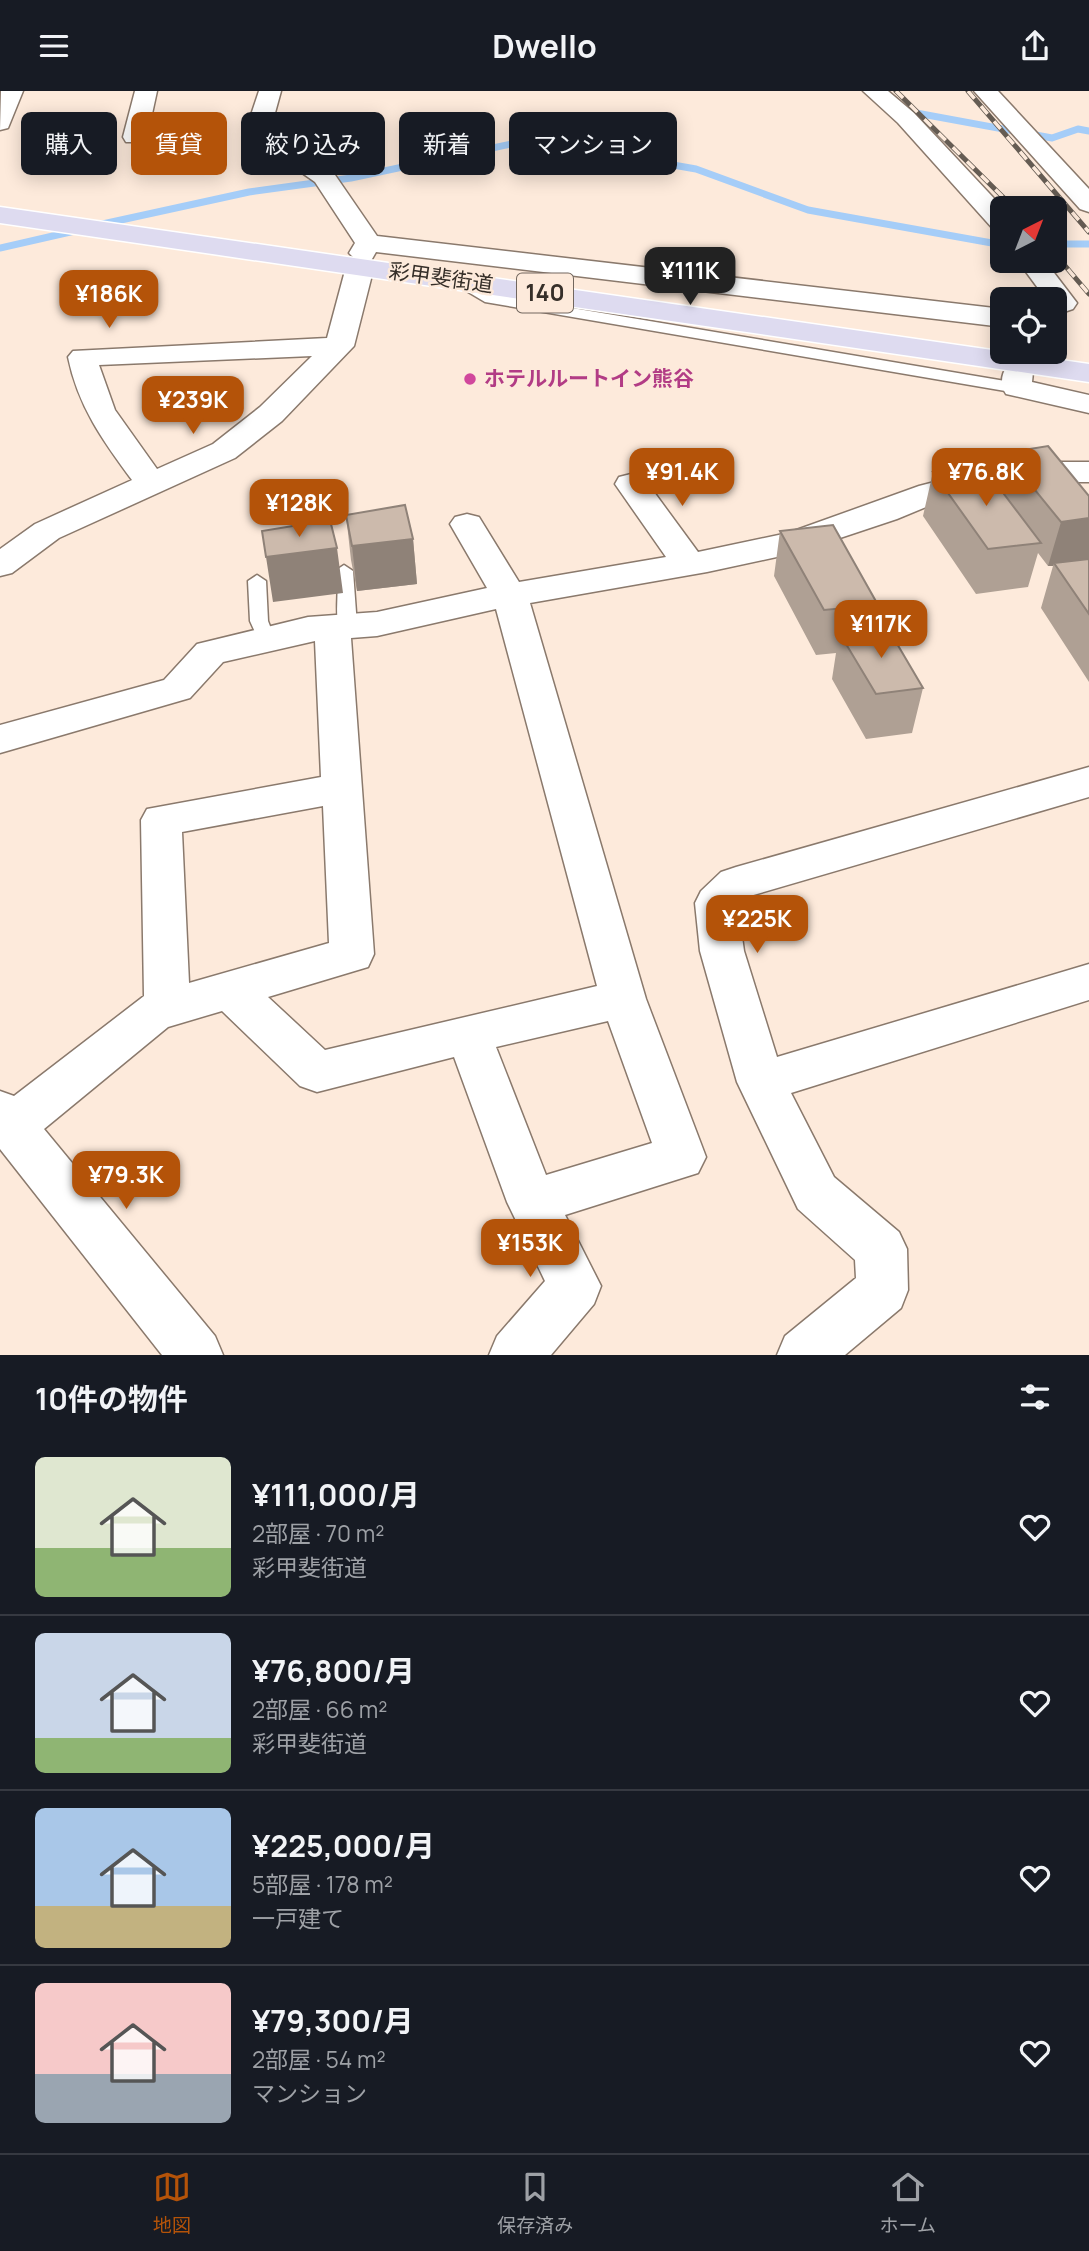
<!DOCTYPE html>
<html lang="ja">
<meta charset="utf-8">
<style>
:root{--surface:#171b24;--page:#242831;--text:#f1f3f6;--muted:#9ea1a6;--line:#363941;--accent:#b45309}
body{margin:0;font-family:Manrope,"Noto Sans JP",sans-serif;background:var(--page);color:var(--text);height:100vh;display:flex;flex-direction:column;font-size:26px;white-space:nowrap}
*{box-sizing:border-box;margin:0}
p{font-size:23px;color:var(--muted)}
.icon{flex:none;width:38px;height:38px;fill:none;stroke:currentColor;stroke-width:2;stroke-linecap:round;stroke-linejoin:round}
.map{position:relative;height:1264px;overflow:hidden}
.side{display:flex;flex-direction:column;background:var(--surface);flex:1}
.side>*{flex:none}
.guide{position:absolute;left:21px;top:21px;width:700px;height:63px;display:flex;gap:14px}
.needle{width:46px;rotate:42deg}
.controls{position:absolute;left:990px;top:105px;display:grid;gap:14px}
.controls a{display:grid;place-items:center;width:77px;height:77px;border-radius:10px;background:var(--surface);box-shadow:0 4px 18px #0003;font-size:35px}
.price{position:absolute;translate:-50% -60px;padding:0 16px;border-radius:14px;background:var(--accent);color:#fff;font-size:23px;line-height:46px;filter:drop-shadow(0 2px 4px #0008)}
.price::after{content:'';position:absolute;left:50%;top:42px;width:21px;height:16px;margin-left:-10px;background:inherit;clip-path:polygon(0 0,100% 0,50% 100%)}
.price.selected{background:#222;color:#fff}
ul{padding:0;list-style:none}
li{display:flex;align-items:center;gap:21px;height:175px;padding:0 35px}
li+li{border-top:2px solid var(--line)}
li span{display:grid;place-items:center;flex:none;width:196px;height:140px;border-radius:10px;color:#555}
li>.icon{margin-inline-start:auto}
span .icon{width:84px;height:84px;fill:#fffc;stroke-width:1}
li b{font-size:30px}
h2{display:flex;justify-content:space-between;align-items:center;height:84px;padding:0 35px;font-size:30px}
.tag{padding:0 24px;border-radius:10px;background:var(--surface);box-shadow:0 4px 18px #0003;font-size:24px;line-height:63px}
.tag.selected{background:var(--accent);color:#fff}
header{display:flex;justify-content:space-between;align-items:center;height:91px;padding:0 35px;background:var(--surface);font-size:32px;font-weight:700}
.menu{display:flex;justify-content:space-around;align-items:center;height:98px;border-top:2px solid var(--line);background:var(--surface);font-size:19px;color:var(--muted)}
.menu a{display:grid;justify-items:center;gap:4px}
.menu .selected{color:var(--accent)}
.map>svg:first-child{display:block}
.lines{fill:none;stroke-linecap:round;stroke-linejoin:round}
.stream{stroke:#a5cdf8;stroke-width:7}
.service-casing{stroke:#8a796c;stroke-width:3}
.minor-casing{stroke:#8a796c;stroke-width:3}
.trunk-casing{stroke:#fff;stroke-width:3}
.service{fill:#fff;fill-rule:evenodd}
.minor{fill:#fff;fill-rule:evenodd}
.trunk{fill:#dedbf0;fill-rule:evenodd}
.rail-casing{stroke:#655c53;stroke-width:5}
.rail{stroke:#fdeadb;stroke-width:3.5;stroke-dasharray:10;stroke-linecap:butt}
.wall{fill:#afa094}
.shaded-wall{fill:#8f8278}
.building{fill:#ccbaac;stroke:#8f8278;stroke-width:2}
.hotel-dot{fill:#d1479c;stroke:#fdeadb;stroke-width:2.5}
.labels{text-anchor:middle;stroke-width:5;stroke-linejoin:round;paint-order:stroke}
.far-street-label{font-size:21px;fill:#362f29;stroke:#fdeadb}
.far-hotel-label{font-size:21px;font-weight:bold;fill:#b23c85;stroke:#fdeadb;text-anchor:start}
.shield{fill:#fdeadb;stroke:#72675e;stroke-width:2}
.shield-label{font-size:23px;font-weight:bold;fill:#362f29}
</style>
<header><svg class="icon" aria-label="menu" viewBox="0 0 24 24"><path d="M4 6h16M4 12h16M4 18h16"/></svg>Dwello<svg class="icon" aria-label="share" viewBox="0 0 24 24"><path d="M12 15V3M7 8l5-5 5 5M5 13v7h14v-7"/></svg></header>
<div class="map">
<svg width="1089" height="1264" viewBox="0 0 1089 1264">
<rect width="100%" height="100%" fill="#fdeadb"/>
<g class="lines">
<path class="stream" d="M900,19L1052,47L1078,38L1089,40
M98,134L249,101L351,87L530,49L696,78L808,119L1003,154
M1055,153H1089
M0,157L79,139"/>
<defs>
<path id="service" d="M458,185L489,203L1017,292L1025,297L1017,302L485,211L453,192V186Z
M344,474L353,480L357,535L348,541L339,535C334,517 341,498 335,480Z
M257,484L266,490L268,530L275,548L266,554L260,552L250,530L248,490Z"/>
<path id="minor" d="M1,0H23L8,37L0,39Z
M135,0H157L147,46L144,51H126L123,46Z
M259,0H281L270,40L333,81L377,145L1003,218V236L376,161L372,168L366,169L374,176L354,255L282,330L235,367L59,447L12,482L0,485V458L35,433L132,389C103,350 78,315 68,266L73,260L327,247L346,176L356,169L349,162L355,152L315,91L245,42ZM312,265L260,316L213,353L157,378L115,319L99,274Z
M863,0H888L914,22L1003,117V141L994,139L898,32Z
M974,0H998L1089,98V121L1080,118Z
M1018,170H1045L1077,212L1073,218L1055,224V208H1046Z
M1018,272L1029,275L1033,281L1032,291L1089,304V322L1006,303C1000,294 1001,284 1007,275Z
M1012,371H1089V391H1013L943,409L897,428L795,462L707,481L530,512L646,908L706,1066L698,1082L565,1124L601,1195L594,1213L551,1264H489L497,1245L545,1190L507,1111L454,966L317,1001L300,995L222,920L168,936L44,1038L215,1245L223,1264H162L0,1058V1000L14,1005L144,905L141,729L147,718L321,686L315,550L223,571L190,607L0,662V634L164,589L197,553L308,526L377,521L487,497L450,433L455,426L467,423L479,426L519,491L666,466L615,393L619,386L631,383L643,386L698,461L788,442L919,395ZM496,518L597,895L325,959L268,906L368,876L374,863L351,547L377,545ZM323,715L329,852L189,892L182,741ZM608,930L652,1052L546,1084L496,956Z
M1089,676V706L750,805L738,817L744,860L777,966L1089,873V909L791,1002L834,1086L899,1141L907,1158L908,1199L901,1217L845,1264H777L785,1245L856,1187L855,1169L798,1118L737,991L700,860L695,812L701,800L721,781L736,776Z"/>
<path id="trunk" d="M0,116L1089,273V291L0,132Z"/>
</defs>
<use href="#service" class="service-casing"/>
<use href="#minor" class="minor-casing"/>
<use href="#trunk" class="trunk-casing"/>
<use href="#service" class="service"/>
<use href="#minor" class="minor"/>
<use href="#trunk" class="trunk"/>
<defs>
<path id="rail" d="M896,0L1014,117
M968,0L1089,141
M1055,163L1089,203"/>
</defs>
<use href="#rail" class="rail-casing"/>
<use href="#rail" class="rail"/>
</g>
<path class="wall" d="M1005,362L1089,405V591L1041,517L1053,475H1048L1038,462L1028,496L976,503L923,425L933,381L997,394Z
M346,424L413,448L417,493L357,500L351,469Z
M780,440L878,514L873,536L923,597L912,642L866,648L832,588L836,562L816,564L774,485Z"/>
<path class="shaded-wall" d="M1089,427V469L1054,472L1053,475H1048L1061,431Z
M413,448L417,493L357,500L352,455Z
M337,457L343,502L273,511L266,466Z"/>
<path class="building" d="M1048,355L1089,405V427L1061,431L1005,362Z
M982,374L1041,452L988,458L933,381Z
M405,414L413,448L352,455L346,424Z
M330,429L337,457L266,466L262,440Z
M833,434L878,514L824,519L780,440Z
M1089,468V523L1054,472Z
M886,534L923,597L876,603L840,543Z"/>
<circle class="hotel-dot" cx="470" cy="288" r="7"/>
<g class="labels">
<g class="far-street-label">
<text transform="translate(441 187) rotate(8)" y="7">彩甲斐街道</text>
</g>
<g class="far-hotel-label">
<text x="484" y="295">ホテルルートイン熊谷</text>
</g>
<rect class="shield" x="517" y="182.5" width="56" height="39" rx="5"/>
<g class="shield-label">
<text x="545" y="210">140</text>
</g>
</g>
</svg>
<div class="controls">
<a><svg class="needle" viewBox="-14 -14 28 28"><path d="M0-13l5 13h-10z" fill="#e53935"/><path d="M0 13l5-13h-10z" fill="#9ea1a6"/></svg></a>
<a><svg class="icon" aria-label="locate" viewBox="0 0 24 24"><circle cx="12" cy="12" r="6"/><path d="M12 2v4M12 18v4M2 12h4M18 12h4"/></svg></a>
</div>
<b class="price selected" style="left:690px;top:216px">¥111K</b>
<b class="price" style="left:109px;top:239px">¥186K</b>
<b class="price" style="left:193px;top:345px">¥239K</b>
<b class="price" style="left:682px;top:417px">¥91.4K</b>
<b class="price" style="left:986px;top:417px">¥76.8K</b>
<b class="price" style="left:299px;top:448px">¥128K</b>
<b class="price" style="left:881px;top:569px">¥117K</b>
<b class="price" style="left:757px;top:864px">¥225K</b>
<b class="price" style="left:126px;top:1120px">¥79.3K</b>
<b class="price" style="left:530px;top:1188px">¥153K</b>
<div class="guide">
<a class="tag">購入</a>
<a class="tag selected">賃貸</a>
<a class="tag">絞り込み</a>
<a class="tag">新着</a>
<a class="tag">マンション</a>
</div>
</div>
<section class="side">
<h2>10件の物件<svg class="icon" aria-label="filters" viewBox="0 0 24 24"><path d="M4 7h16M4 17h16"/><circle cx="9" cy="7" r="2"/><circle cx="15" cy="17" r="2"/></svg></h2>
<ul>
<li><span style="background:linear-gradient(#dfe7d0 65%,#8fb573 0)"><svg class="icon" aria-label="home" viewBox="0 0 24 24"><path d="M3 11l9-7 9 7M6 9v11h12V9"/></svg></span><div><b>¥111,000/月</b><p>2部屋 · 70 m²</p><p>彩甲斐街道</p></div><svg class="icon" aria-label="heart" viewBox="0 0 24 24"><path d="M12 20l-8-8c-3-5 5-10 8-4 3-6 11-1 8 4z"/></svg></li>
<li><span style="background:linear-gradient(#c9d6e8 75%,#8fb573 0)"><svg class="icon" aria-label="home" viewBox="0 0 24 24"><path d="M3 11l9-7 9 7M6 9v11h12V9"/></svg></span><div><b>¥76,800/月</b><p>2部屋 · 66 m²</p><p>彩甲斐街道</p></div><svg class="icon" aria-label="heart" viewBox="0 0 24 24"><path d="M12 20l-8-8c-3-5 5-10 8-4 3-6 11-1 8 4z"/></svg></li>
<li><span style="background:linear-gradient(#a9c7e8 70%,#c2b280 0)"><svg class="icon" aria-label="home" viewBox="0 0 24 24"><path d="M3 11l9-7 9 7M6 9v11h12V9"/></svg></span><div><b>¥225,000/月</b><p>5部屋 · 178 m²</p><p>一戸建て</p></div><svg class="icon" aria-label="heart" viewBox="0 0 24 24"><path d="M12 20l-8-8c-3-5 5-10 8-4 3-6 11-1 8 4z"/></svg></li>
<li><span style="background:linear-gradient(#f6c9c9 65%,#9aa5b1 0)"><svg class="icon" aria-label="home" viewBox="0 0 24 24"><path d="M3 11l9-7 9 7M6 9v11h12V9"/></svg></span><div><b>¥79,300/月</b><p>2部屋 · 54 m²</p><p>マンション</p></div><svg class="icon" aria-label="heart" viewBox="0 0 24 24"><path d="M12 20l-8-8c-3-5 5-10 8-4 3-6 11-1 8 4z"/></svg></li>
</ul>
</section>
<nav class="menu">
<a class="selected"><svg class="icon" aria-label="map" viewBox="0 0 24 24"><path d="M3 6l6-2 6 2 6-2v14l-6 2-6-2-6 2zM9 4v14M15 6v14"/></svg>地図</a>
<a><svg class="icon" aria-label="saved" viewBox="0 0 24 24"><path d="M7 4h10v16l-5-4-5 4z"/></svg>保存済み</a>
<a><svg class="icon" aria-label="home" viewBox="0 0 24 24"><path d="M3 11l9-7 9 7M6 9v11h12V9"/></svg>ホーム</a>
</nav>
